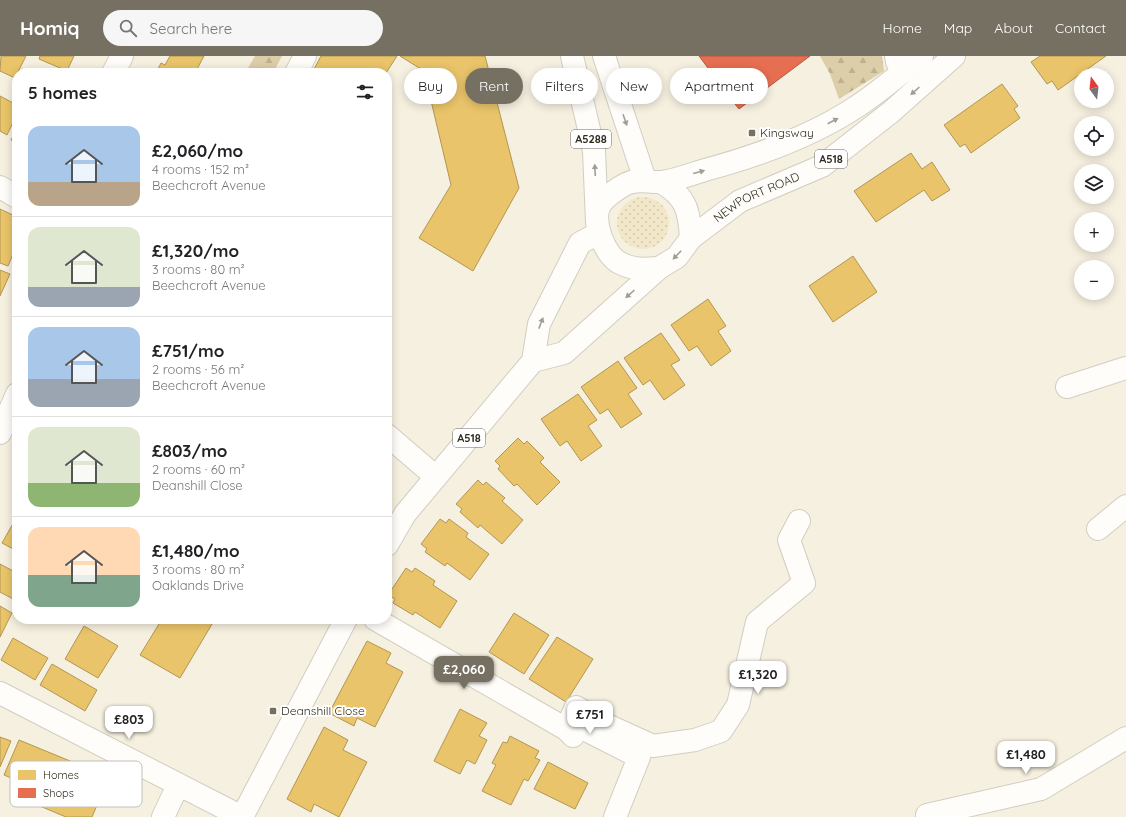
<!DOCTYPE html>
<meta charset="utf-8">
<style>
:root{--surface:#fff;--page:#f6f6f6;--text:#202124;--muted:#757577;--line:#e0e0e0;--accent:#757062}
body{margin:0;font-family:Quicksand,sans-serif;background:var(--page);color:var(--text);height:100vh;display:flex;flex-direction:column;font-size:15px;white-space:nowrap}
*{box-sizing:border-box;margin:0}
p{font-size:13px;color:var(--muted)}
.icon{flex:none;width:22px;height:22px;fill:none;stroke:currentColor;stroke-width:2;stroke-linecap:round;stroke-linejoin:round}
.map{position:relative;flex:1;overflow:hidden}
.side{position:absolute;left:12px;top:12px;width:380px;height:556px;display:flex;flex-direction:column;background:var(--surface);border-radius:16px;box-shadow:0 2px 10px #0003}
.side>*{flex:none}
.hud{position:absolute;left:404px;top:12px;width:380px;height:36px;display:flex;gap:8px}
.needle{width:26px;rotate:345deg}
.fabs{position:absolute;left:1074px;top:12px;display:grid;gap:8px}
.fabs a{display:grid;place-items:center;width:40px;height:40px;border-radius:50%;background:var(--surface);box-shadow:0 2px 10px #0003;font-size:20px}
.price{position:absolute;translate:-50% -34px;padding:0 9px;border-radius:8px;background:#fff;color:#222;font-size:13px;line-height:26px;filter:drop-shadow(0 1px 2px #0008)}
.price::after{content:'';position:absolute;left:50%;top:24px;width:12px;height:9px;margin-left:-6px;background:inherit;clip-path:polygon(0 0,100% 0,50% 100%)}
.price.active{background:var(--accent);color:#fff}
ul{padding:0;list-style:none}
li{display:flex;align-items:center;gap:12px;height:100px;padding:0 16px}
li+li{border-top:1px solid var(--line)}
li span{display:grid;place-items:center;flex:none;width:112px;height:80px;border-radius:12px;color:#555}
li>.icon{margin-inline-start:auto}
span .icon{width:48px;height:48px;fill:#fffc;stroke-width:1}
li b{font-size:17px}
h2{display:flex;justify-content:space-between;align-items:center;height:48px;padding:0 16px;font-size:17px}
.tag{padding:0 14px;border-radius:18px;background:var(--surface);box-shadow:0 2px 10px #0003;font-size:14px;line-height:36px}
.tag.active{background:var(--accent);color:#fff}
header{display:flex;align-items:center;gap:24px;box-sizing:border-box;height:56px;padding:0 20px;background:var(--accent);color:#fff}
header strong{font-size:19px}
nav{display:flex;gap:22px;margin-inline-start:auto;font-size:14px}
.search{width:280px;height:36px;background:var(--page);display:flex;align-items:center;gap:10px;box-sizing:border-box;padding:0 14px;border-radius:22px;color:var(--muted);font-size:15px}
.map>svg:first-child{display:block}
.grass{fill:url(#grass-dots)}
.forest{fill:url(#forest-firs)}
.homes{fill:#e9c46a;stroke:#b29653}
.shops{fill:#e76f51;stroke:#b05b42}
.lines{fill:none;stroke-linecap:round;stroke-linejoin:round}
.minor-casing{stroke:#d2cdc0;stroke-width:24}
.major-casing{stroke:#d2cdc0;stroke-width:24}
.highway-casing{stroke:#d2cdc0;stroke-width:24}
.minor{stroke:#fefdfa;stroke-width:22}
.major{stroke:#fefdfa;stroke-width:22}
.highway{stroke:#fefdfa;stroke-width:22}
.oneway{fill:#a19e97}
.poi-dot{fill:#757062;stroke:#fff;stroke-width:1.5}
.labels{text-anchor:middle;stroke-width:4;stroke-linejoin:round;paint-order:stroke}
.shield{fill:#fff;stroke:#6e6b62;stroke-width:1}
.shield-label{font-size:11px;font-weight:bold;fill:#302b1e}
.poi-label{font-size:12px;fill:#302b1e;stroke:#fff;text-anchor:start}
.street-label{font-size:12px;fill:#302b1e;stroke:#fff}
.key{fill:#fff;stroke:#c1bfbc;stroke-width:1}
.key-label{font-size:11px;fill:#302b1e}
</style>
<header>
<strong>Homiq</strong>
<div class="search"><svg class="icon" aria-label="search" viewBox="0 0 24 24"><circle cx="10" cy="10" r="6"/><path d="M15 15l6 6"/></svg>Search here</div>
<nav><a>Home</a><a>Map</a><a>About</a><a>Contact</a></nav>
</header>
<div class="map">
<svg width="1126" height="761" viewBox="0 0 1126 761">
<defs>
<pattern id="grass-dots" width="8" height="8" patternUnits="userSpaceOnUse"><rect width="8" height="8" fill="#f2e7c8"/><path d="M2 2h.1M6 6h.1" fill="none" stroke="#d0c6ab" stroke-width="1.8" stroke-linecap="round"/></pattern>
<pattern id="forest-firs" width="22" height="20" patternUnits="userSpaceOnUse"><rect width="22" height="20" fill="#dccea8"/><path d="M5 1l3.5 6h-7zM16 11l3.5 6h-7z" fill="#bdb190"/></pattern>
</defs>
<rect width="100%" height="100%" fill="#f6f0e0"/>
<path class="grass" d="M617 167a26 26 0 1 1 52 0a26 26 0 1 1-52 0Z"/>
<path class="forest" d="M255,0H282L273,17H245Z
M820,0H882L884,15L839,43L830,18Z"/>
<path class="homes" d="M1,0H26L15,22L0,15Z
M40,0H74L67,15L39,3Z
M170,0H204L195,17H156L161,7L165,9Z
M321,0H397L386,17H312Z
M400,0H485L519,132L473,215L419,182L451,129L424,15Z
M1040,0H1106L1058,34L1052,25L1047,28L1031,6Z
M1002,28L1018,50L1014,53L1020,62L971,97L965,88L960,91L944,69Z
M0,40L17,49V58L7,79L0,75Z
M17,73V87L11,84Z
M911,97L922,113L932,106L950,134L932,145L924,134L876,166L854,135Z
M0,153L17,161V189L8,210L0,207Z
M853,200L877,236L833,266L809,230Z
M0,214L10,218L0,240Z
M708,243L726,270L718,275L731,295L711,310L697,290L689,295L671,269Z
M661,277L680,304L671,309L685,329L664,344L650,324L643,329L624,302Z
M618,305L637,332L628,338L642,358L621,372L608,353L600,358L581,331Z
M578,338L597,364L588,370L602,390L581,405L567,385L560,390L541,363Z
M518,382L524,388L527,385L544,402L540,406L560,426L537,449L517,428L514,430L498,413L500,410L495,405Z
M478,424L483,429L486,426L505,442L502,445L523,464L502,488L480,469L478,472L460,456L462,453L456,448Z
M440,463L446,467L449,463L468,477L466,481L489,498L470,524L447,507L445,510L425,496L427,493L421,488Z
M15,464L17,465V495L2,487Z
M0,508L17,517V541L15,544L0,536Z
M406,512L412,516L415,512L435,525L433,529L457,545L440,572L415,556L413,559L393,547L395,543L388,539Z
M0,550L12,557L0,581Z
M514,557L549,579L524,618L489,596Z
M162,563H215L180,622L140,599Z
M84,570L118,590L98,622L65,603Z
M557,581L593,603L566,646L529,623Z
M13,582L48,602L35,624L1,604Z
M367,585L391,597L386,607L403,616L375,671L357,662L354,670L329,657Z
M52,608L97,634L85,655L40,629Z
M460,653L487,667L479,680L487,684L475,708L467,704L460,718L434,705Z
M324,671L348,684L343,694L367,706L339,761L314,748L311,756L287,743Z
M510,680L539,695L535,702L540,704L528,725L524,723L511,749L482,735L496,709L492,707L503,686L507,687Z
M0,681L11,685L0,711Z
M19,684L109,721L92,761H66L35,748L40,734L4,719Z
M548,706L588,727L575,753L534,733Z"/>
<path class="shops" d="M699,0H810L739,53L727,38L718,44L705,27L714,20Z"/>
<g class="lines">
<defs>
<path id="minor" d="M896,0L897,6L904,16
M113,17L122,0
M296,17L305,0
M0,131L17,141
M1067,331L1126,312
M0,377L17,338
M387,379L436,421
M1098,473L1126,450
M375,563L566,673L573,680L580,671L639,701L615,761
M0,637L242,761
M566,673L576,651L609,670L653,690L695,684L721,675L738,649L757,566L804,527L789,484L799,465
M927,759L1041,733L1126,682
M163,761L178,729"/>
<path id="major" d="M572,0L594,95L597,166
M604,0L645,124"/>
<g id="highway">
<path d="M661,126C686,141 689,153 691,182"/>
<path d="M659,212C645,213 633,214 620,207C605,200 591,165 600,149C605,141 618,132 626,128C638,122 649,127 662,126C676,124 692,118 705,114C757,100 808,82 853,53C877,38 900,18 922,0"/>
<path id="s1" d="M533,305L564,297L659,212L677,201L691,182L740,145L822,110L891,56L954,0"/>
<path d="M387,489L405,458L533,305L539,268L580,187L599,177"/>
<path d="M242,761L346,563"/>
</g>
</defs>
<use href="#minor" class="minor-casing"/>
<use href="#major" class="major-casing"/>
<use href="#highway" class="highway-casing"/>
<use href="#minor" class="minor"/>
<use href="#major" class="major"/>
<use href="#highway" class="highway"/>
</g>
<defs><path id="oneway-solid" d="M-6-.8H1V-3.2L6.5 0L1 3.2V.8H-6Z"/></defs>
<g class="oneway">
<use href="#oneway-solid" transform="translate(915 35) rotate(138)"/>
<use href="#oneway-solid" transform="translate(625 64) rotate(71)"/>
<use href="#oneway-solid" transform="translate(833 65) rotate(-28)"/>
<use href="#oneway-solid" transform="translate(595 114) rotate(-93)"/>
<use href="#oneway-solid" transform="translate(699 116) rotate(-15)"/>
<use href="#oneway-solid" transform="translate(677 199) rotate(134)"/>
<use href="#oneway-solid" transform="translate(630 238) rotate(138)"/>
<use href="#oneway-solid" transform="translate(541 267) rotate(-69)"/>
</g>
<g class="poi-dot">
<rect x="748" y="73" width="8" height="8" rx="2"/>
<rect x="269" y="651" width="8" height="8" rx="2"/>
</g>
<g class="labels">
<g class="shield">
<rect x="571" y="74" width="40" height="18" rx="3"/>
<rect x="815" y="94" width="32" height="18" rx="3"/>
<rect x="453" y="373" width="32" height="18" rx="3"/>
</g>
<g class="shield-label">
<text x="591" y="87">A5288</text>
<text x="831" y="107">A518</text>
<text x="469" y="386">A518</text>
</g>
<g class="poi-label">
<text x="760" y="81">Kingsway</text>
<text x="281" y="659">Deanshill Close</text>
</g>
<g class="street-label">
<text dy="4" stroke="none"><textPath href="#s1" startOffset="282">NEWPORT ROAD</textPath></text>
</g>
</g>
<rect x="10" y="705" width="132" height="46" rx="6" class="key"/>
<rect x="18" y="714" width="18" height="10" fill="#e9c46a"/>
<rect x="18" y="732" width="18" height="10" fill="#e76f51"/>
<g class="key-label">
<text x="43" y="723">Homes</text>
<text x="43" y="741">Shops</text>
</g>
</svg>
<div class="fabs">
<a><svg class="needle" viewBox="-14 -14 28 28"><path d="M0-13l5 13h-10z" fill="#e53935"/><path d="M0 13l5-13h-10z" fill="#757577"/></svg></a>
<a><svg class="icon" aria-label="locate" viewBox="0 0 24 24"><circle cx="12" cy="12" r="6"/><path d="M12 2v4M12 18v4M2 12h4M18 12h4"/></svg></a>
<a><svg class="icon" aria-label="layers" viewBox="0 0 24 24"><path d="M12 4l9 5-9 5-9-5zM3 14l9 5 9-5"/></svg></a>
<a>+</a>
<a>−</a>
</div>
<b class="price active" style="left:464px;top:634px">£2,060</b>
<b class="price" style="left:758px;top:639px">£1,320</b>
<b class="price" style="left:590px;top:679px">£751</b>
<b class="price" style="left:129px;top:684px">£803</b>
<b class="price" style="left:1026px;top:719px">£1,480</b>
<div class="hud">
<a class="tag">Buy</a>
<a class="tag active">Rent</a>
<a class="tag">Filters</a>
<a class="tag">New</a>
<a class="tag">Apartment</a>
</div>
<section class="side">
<h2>5 homes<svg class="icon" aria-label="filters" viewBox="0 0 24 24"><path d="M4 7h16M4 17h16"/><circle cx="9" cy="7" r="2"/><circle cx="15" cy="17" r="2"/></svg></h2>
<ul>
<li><span style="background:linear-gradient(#a9c7e8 70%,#b9a48a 0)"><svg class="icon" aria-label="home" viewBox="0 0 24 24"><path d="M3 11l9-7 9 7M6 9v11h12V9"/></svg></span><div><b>£2,060/mo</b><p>4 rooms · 152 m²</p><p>Beechcroft Avenue</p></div></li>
<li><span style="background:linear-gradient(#dfe7d0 75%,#9aa5b1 0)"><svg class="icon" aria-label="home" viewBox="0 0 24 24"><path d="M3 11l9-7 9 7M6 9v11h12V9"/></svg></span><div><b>£1,320/mo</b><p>3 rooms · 80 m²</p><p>Beechcroft Avenue</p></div></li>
<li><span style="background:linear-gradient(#a9c7e8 65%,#9aa5b1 0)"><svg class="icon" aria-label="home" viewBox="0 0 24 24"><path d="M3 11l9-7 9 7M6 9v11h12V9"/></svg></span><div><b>£751/mo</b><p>2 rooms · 56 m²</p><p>Beechcroft Avenue</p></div></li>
<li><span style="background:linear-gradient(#dfe7d0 70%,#8fb573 0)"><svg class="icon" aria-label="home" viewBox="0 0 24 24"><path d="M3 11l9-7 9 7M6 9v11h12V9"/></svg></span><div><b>£803/mo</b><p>2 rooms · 60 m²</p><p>Deanshill Close</p></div></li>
<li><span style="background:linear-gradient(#ffd9b3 60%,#7fa58c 0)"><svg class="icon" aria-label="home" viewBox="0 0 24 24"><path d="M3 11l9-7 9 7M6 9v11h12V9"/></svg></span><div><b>£1,480/mo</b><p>3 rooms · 80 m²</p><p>Oaklands Drive</p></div></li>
</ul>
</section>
</div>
